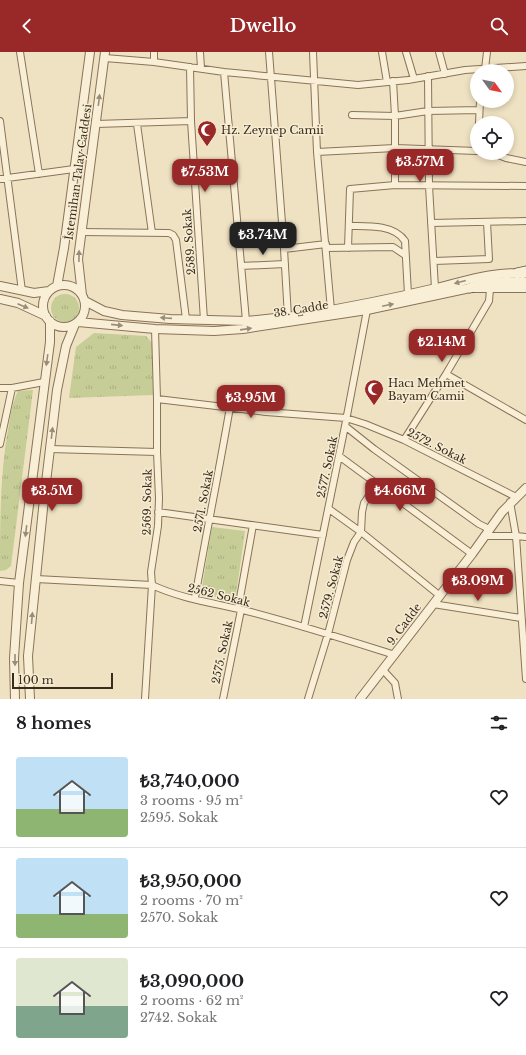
<!DOCTYPE html>
<meta charset="utf-8">
<style>
:root{--surface:#fff;--page:#f2f2f2;--text:#202124;--muted:#757577;--line:#e0e0e0;--accent:#992828}
body{margin:0;font-family:"Libre Baskerville",serif;background:var(--page);color:var(--text);height:100vh;display:flex;flex-direction:column;font-size:15px;white-space:nowrap}
*{box-sizing:border-box;margin:0}
p{font-size:13px;color:var(--muted)}
.icon{flex:none;width:22px;height:22px;fill:none;stroke:currentColor;stroke-width:2;stroke-linecap:round;stroke-linejoin:round}
.map{position:relative;height:647px;overflow:hidden}
.panel{display:flex;flex-direction:column;background:var(--surface);flex:1}
.panel>*{flex:none}
.needle{width:26px;rotate:123deg}
.fabs{position:absolute;left:470px;top:12px;display:grid;gap:8px}
.fabs a{display:grid;place-items:center;width:44px;height:44px;border-radius:50%;background:var(--surface);box-shadow:0 2px 6px #0003;font-size:20px}
.scale{position:absolute;left:12px;bottom:10px;width:101px;box-sizing:border-box;padding-left:4px;border:2px solid #392b1d;border-top:0;font-size:11px;line-height:14px;white-space:nowrap;color:#392b1d;-webkit-text-stroke:3px #f6ecd2;paint-order:stroke}
.price{position:absolute;translate:-50% -34px;padding:0 9px;border-radius:8px;background:var(--accent);color:#fff;font-size:13px;line-height:26px;filter:drop-shadow(0 1px 2px #0008)}
.price::after{content:'';position:absolute;left:50%;top:24px;width:12px;height:9px;margin-left:-6px;background:inherit;clip-path:polygon(0 0,100% 0,50% 100%)}
.price.current{background:#222;color:#fff}
ul{padding:0;list-style:none}
li{display:flex;align-items:center;gap:12px;height:100px;padding:0 16px}
li+li{border-top:1px solid var(--line)}
li span{display:grid;place-items:center;flex:none;width:112px;height:80px;border-radius:4px;color:#555}
li>.icon{margin-inline-start:auto}
span .icon{width:48px;height:48px;fill:#fffc;stroke-width:1}
li b{font-size:17px}
h2{display:flex;justify-content:space-between;align-items:center;height:48px;padding:0 16px;font-size:17px}
header{display:flex;justify-content:space-between;align-items:center;height:52px;padding:0 16px;background:var(--accent);color:#fff;font-size:18px;font-weight:600}
.map>svg:first-child{display:block}
.grass{fill:url(#grass-tufts)}
.lines{fill:none;stroke-linecap:round;stroke-linejoin:round}
.minor-casing{stroke:#897359;stroke-width:8}
.tertiary-casing{stroke:#897359;stroke-width:10}
.secondary-casing{stroke:#6b543c;stroke-width:11}
.minor{stroke:#f9efd6;stroke-width:6}
.tertiary{stroke:#f9efd6;stroke-width:8}
.secondary{stroke:#f9efd6;stroke-width:9}
.oneway{fill:#998d7a}
.labels{text-anchor:middle;stroke-width:3;stroke-linejoin:round;paint-order:stroke}
.poi-label{font-size:11px;fill:#392b1d;stroke:#f6ecd2;text-anchor:start}
.street-label{font-size:11px;fill:#392b1d;stroke:#f6ecd2}
</style>
<header><svg class="icon" aria-label="back" viewBox="0 0 24 24"><path d="M15 5l-7 7 7 7"/></svg>Dwello<svg class="icon" aria-label="search" viewBox="0 0 24 24"><circle cx="10" cy="10" r="6"/><path d="M15 15l6 6"/></svg></header>
<div class="map">
<svg width="526" height="647" viewBox="0 0 526 647">
<defs>
<pattern id="grass-tufts" width="24" height="20" patternUnits="userSpaceOnUse"><rect width="24" height="20" fill="#c6cd96"/><path d="M3 7l-1-3M5 7V3M7 7l1-3M15 17l-1-3M17 17v-4M19 17l1-3" fill="none" stroke="#abb081"/></pattern>
</defs>
<rect width="100%" height="100%" fill="#efe2c2"/>
<path class="grass" d="M51 256a14 14 0 1 1 28 0a14 14 0 1 1-28 0Z
M94,281L146,284L152,291L153,343L69,346L76,295Z
M33,338L11,514L6,518L0,519C0,469 0,420 9,372C11,360 13,349 18,339Z
M212,475L245,479L235,550L201,541Z"/>
<g class="lines">
<defs>
<path id="minor" d="M20,0L39,122
M154,0V10
M200,0L201,16
M269,0L284,197L288,265
M313,0L317,100L331,258
M382,0L387,30
M406,0L414,27
M439,0L445,22
M105,6L154,10L224,20L358,33L408,28L465,18L526,14
M190,15L191,69L204,268
M485,17L487,0
M224,20L246,269
M428,24L429,134L435,236
M393,29L395,64V133
M352,63L395,64L428,59L479,58
M0,69L22,239
M479,71L480,49
M96,72L191,69
M137,72L152,181
M317,100L395,96L477,99
M493,101L506,106L526,110
M0,127L74,117
M431,171L526,169
M349,174C366,174 394,172 405,189L408,242
M81,180L169,181L173,183L176,188L186,267
M326,196L393,195L405,203
M348,196L350,137L395,133L526,134
M284,197L326,192
M434,209L489,207L487,170
M241,214L285,212
M446,322L526,368
M0,336H12L44,330
M157,347L266,360L346,366L365,372L404,388L516,445
M345,374L374,397L479,472L489,477
M404,388L446,322L489,249L490,237
M0,392L12,336
M50,397L157,400
M339,404L472,502
M510,450L516,484L526,627
M329,457L361,480L439,543
M158,460L323,483
M484,484H516L526,485
M36,527L152,533C179,546 213,551 243,558C294,571 344,587 395,603
M0,529L19,531
M195,546C206,483 219,419 230,355
M433,552L521,566
M238,557L253,473
M304,575L345,374L367,258
M383,618L395,631L398,647
M145,647L152,533L151,520L158,474L159,446L157,400V347L155,277
M223,647L241,558
M308,647L328,582L347,508L354,490L361,480L362,460L364,451L377,432"/>
<path id="tertiary" d="M43 254a21 21 0 1 1 42 0a21 21 0 1 1-42 0Z
M0,234L34,241L49,239
M57,234L64,196L90,0
M82,243L78,207L105,0
M0,247L18,251L46,264
M85,249L104,259L122,263L170,267L246,269L294,264
M307,262C350,255 394,246 436,236C462,230 497,218 523,222
M78,270L155,277L214,279L243,277L367,258L470,236H526
M15,647L14,606L19,531L50,290V269
M30,647L28,604L44,447L57,338L66,294L75,272
M360,647L472,502L502,460L526,436"/>
<path id="secondary" d="M517,221L526,219
M470,236C490,228 505,229 526,230"/>
</defs>
<use href="#minor" class="minor-casing"/>
<use href="#tertiary" class="tertiary-casing"/>
<use href="#secondary" class="secondary-casing"/>
<use href="#minor" class="minor"/>
<use href="#tertiary" class="tertiary"/>
<use href="#secondary" class="secondary"/>
</g>
<defs><path id="oneway-solid" d="M-6-.8H1V-3.2L6.5 0L1 3.2V.8H-6Z"/></defs>
<g class="oneway">
<use href="#oneway-solid" transform="translate(99 48) rotate(-83)"/>
<use href="#oneway-solid" transform="translate(79 204) rotate(-89)"/>
<use href="#oneway-solid" transform="translate(460 230) rotate(165)"/>
<use href="#oneway-solid" transform="translate(388 253) rotate(-12)"/>
<use href="#oneway-solid" transform="translate(23 254) rotate(23)"/>
<use href="#oneway-solid" transform="translate(166 266) rotate(-176)"/>
<use href="#oneway-solid" transform="translate(117 273) rotate(6)"/>
<use href="#oneway-solid" transform="translate(246 277) rotate(-8)"/>
<use href="#oneway-solid" transform="translate(47 308) rotate(98)"/>
<use href="#oneway-solid" transform="translate(52 381) rotate(-83)"/>
<use href="#oneway-solid" transform="translate(26 479) rotate(97)"/>
<use href="#oneway-solid" transform="translate(32 566) rotate(-85)"/>
<use href="#oneway-solid" transform="translate(15 608) rotate(90)"/>
</g>
<defs>
<symbol id="mosque-pin" viewBox="-11 -11 22 30"><path d="M0 17L-7.5 6A9.5 9.5 0 1 1 7.5 6Z" fill="#992828" stroke="#f6ecd2"/><path d="M3.5-4.9A6 6 0 1 0 3.5 4.9A5 5 0 1 1 3.5-4.9Z" fill="#fff"/></symbol>
</defs>
<g fill-rule="evenodd">
<use href="#mosque-pin" x="196" y="67" width="22" height="30"/>
<use href="#mosque-pin" x="363" y="326" width="22" height="30"/>
</g>
<g class="labels">
<g class="poi-label">
<text x="221" y="82">Hz. Zeynep Camii</text>
<text x="388" y="335">Hacı Mehmet<tspan x="388" dy="13">Bayam Camii</tspan></text>
</g>
<g class="street-label">
<text transform="translate(78 120) rotate(-82)" y="4">İstemihan Talay Caddesi</text>
<text transform="translate(189 190) rotate(-94)" y="4">2589. Sokak</text>
<text transform="translate(301 257) rotate(-9)" y="4">38. Cadde</text>
<text transform="translate(437 394) rotate(27)" y="4">2572. Sokak</text>
<text transform="translate(327 415) rotate(-78)" y="4">2577. Sokak</text>
<text transform="translate(203 449) rotate(-79)" y="4">2571. Sokak</text>
<text transform="translate(147 450) rotate(-89)" y="4">2569. Sokak</text>
<text transform="translate(331 535) rotate(-75)" y="4">2579. Sokak</text>
<text transform="translate(219 543) rotate(14)" y="4">2562 Sokak</text>
<text transform="translate(404 572) rotate(-53)" y="4">9. Cadde</text>
<text transform="translate(222 600) rotate(-78)" y="4">2575. Sokak</text>
</g>
</g>
</svg>
<div class="fabs">
<a><svg class="needle" viewBox="-14 -14 28 28"><path d="M0-13l5 13h-10z" fill="#e53935"/><path d="M0 13l5-13h-10z" fill="#757577"/></svg></a>
<a><svg class="icon" aria-label="locate" viewBox="0 0 24 24"><circle cx="12" cy="12" r="6"/><path d="M12 2v4M12 18v4M2 12h4M18 12h4"/></svg></a>
</div>
<div class="scale">100 m</div>
<b class="price" style="left:420px;top:131px">₺3.57M</b>
<b class="price" style="left:205px;top:141px">₺7.53M</b>
<b class="price current" style="left:263px;top:204px">₺3.74M</b>
<b class="price" style="left:442px;top:311px">₺2.14M</b>
<b class="price" style="left:251px;top:367px">₺3.95M</b>
<b class="price" style="left:52px;top:460px">₺3.5M</b>
<b class="price" style="left:400px;top:460px">₺4.66M</b>
<b class="price" style="left:478px;top:550px">₺3.09M</b>
</div>
<section class="panel">
<h2>8 homes<svg class="icon" aria-label="filters" viewBox="0 0 24 24"><path d="M4 7h16M4 17h16"/><circle cx="9" cy="7" r="2"/><circle cx="15" cy="17" r="2"/></svg></h2>
<ul>
<li><span style="background:linear-gradient(#bfe0f5 65%,#8fb573 0)"><svg class="icon" aria-label="home" viewBox="0 0 24 24"><path d="M3 11l9-7 9 7M6 9v11h12V9"/></svg></span><div><b>₺3,740,000</b><p>3 rooms · 95 m²</p><p>2595. Sokak</p></div><svg class="icon" aria-label="heart" viewBox="0 0 24 24"><path d="M12 20l-8-8c-3-5 5-10 8-4 3-6 11-1 8 4z"/></svg></li>
<li><span style="background:linear-gradient(#bfe0f5 70%,#8fb573 0)"><svg class="icon" aria-label="home" viewBox="0 0 24 24"><path d="M3 11l9-7 9 7M6 9v11h12V9"/></svg></span><div><b>₺3,950,000</b><p>2 rooms · 70 m²</p><p>2570. Sokak</p></div><svg class="icon" aria-label="heart" viewBox="0 0 24 24"><path d="M12 20l-8-8c-3-5 5-10 8-4 3-6 11-1 8 4z"/></svg></li>
<li><span style="background:linear-gradient(#dfe7d0 60%,#7fa58c 0)"><svg class="icon" aria-label="home" viewBox="0 0 24 24"><path d="M3 11l9-7 9 7M6 9v11h12V9"/></svg></span><div><b>₺3,090,000</b><p>2 rooms · 62 m²</p><p>2742. Sokak</p></div><svg class="icon" aria-label="heart" viewBox="0 0 24 24"><path d="M12 20l-8-8c-3-5 5-10 8-4 3-6 11-1 8 4z"/></svg></li>
</ul>
</section>
